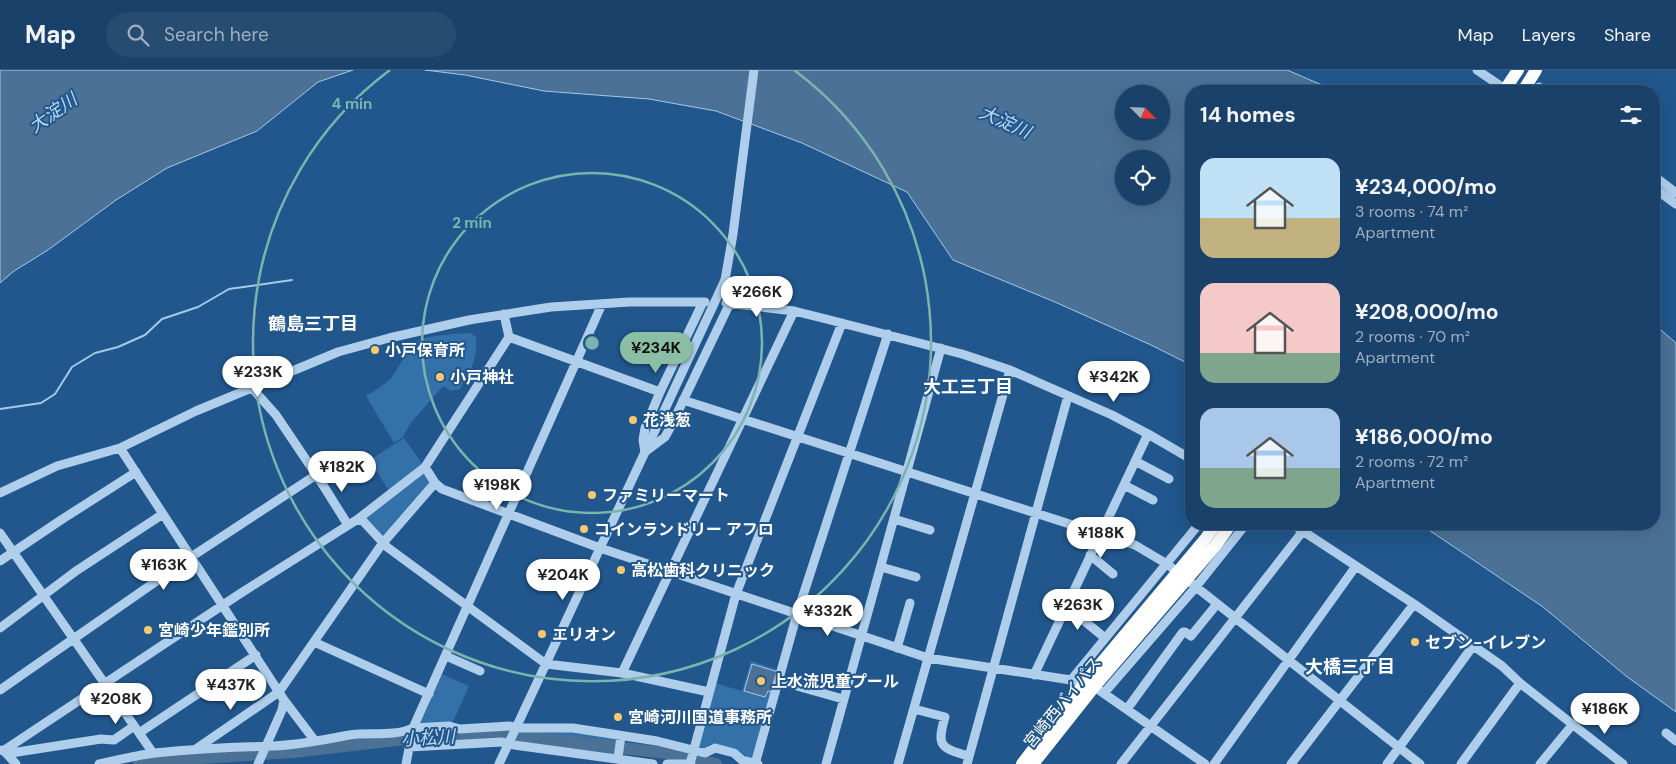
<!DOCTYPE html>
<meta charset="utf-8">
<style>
:root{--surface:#194169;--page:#264c71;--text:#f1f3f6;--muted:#9fafc0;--line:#375a7d;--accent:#8abfa5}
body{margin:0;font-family:"DM Sans","Noto Sans JP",sans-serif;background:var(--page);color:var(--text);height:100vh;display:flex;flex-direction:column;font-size:19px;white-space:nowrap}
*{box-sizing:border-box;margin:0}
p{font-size:16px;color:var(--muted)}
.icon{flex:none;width:28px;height:28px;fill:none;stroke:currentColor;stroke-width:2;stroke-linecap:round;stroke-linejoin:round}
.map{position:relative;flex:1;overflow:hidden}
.side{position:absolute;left:1185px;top:15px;width:475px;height:445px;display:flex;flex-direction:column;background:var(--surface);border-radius:20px;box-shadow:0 5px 20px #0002,0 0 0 1px var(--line)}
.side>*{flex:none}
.needle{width:32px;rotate:114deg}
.controls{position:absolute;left:1115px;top:15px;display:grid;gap:10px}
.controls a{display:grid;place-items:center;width:55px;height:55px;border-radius:50%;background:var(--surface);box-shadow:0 5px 20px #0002,0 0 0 1px var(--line);font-size:25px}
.price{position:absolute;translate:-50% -42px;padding:0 11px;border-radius:18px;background:#fff;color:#222;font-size:16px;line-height:32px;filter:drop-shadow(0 1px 2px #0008)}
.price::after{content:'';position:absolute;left:50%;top:30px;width:15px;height:11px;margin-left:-8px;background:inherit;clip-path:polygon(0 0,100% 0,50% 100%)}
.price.selected{background:var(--accent);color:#111}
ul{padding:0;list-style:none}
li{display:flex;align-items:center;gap:15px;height:125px;padding:0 15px}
li span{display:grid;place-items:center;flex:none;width:140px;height:100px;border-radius:15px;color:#555}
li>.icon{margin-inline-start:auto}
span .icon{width:60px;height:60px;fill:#fffc;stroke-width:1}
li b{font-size:21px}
h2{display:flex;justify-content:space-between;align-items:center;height:60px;padding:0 15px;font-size:21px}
header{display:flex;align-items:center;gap:30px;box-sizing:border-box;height:70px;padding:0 25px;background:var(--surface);border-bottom:1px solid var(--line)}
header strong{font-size:24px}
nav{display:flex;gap:28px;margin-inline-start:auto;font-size:18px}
.search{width:350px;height:45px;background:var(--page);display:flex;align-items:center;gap:12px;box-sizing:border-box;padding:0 18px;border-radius:28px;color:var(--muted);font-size:19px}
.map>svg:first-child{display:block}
.green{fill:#3571a9}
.water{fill:#4b7196;stroke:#a3caec;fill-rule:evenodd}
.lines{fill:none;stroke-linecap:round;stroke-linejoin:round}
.stream{stroke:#a3caec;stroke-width:2}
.river{stroke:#4b7196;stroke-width:12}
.minor{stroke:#afceeb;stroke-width:9}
.highway{stroke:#fff;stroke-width:12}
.minor-bridge{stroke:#afceeb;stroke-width:9}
.highway-bridge{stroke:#fff;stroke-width:12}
.ring{fill:none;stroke:#7bb4af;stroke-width:2.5}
.poi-dot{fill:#f8c871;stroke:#21578c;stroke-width:2}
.labels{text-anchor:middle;stroke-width:4;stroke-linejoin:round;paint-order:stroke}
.poi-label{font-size:16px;font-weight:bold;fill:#fff;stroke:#21578c;text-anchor:start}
.street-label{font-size:16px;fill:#fff;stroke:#21578c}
.water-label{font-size:18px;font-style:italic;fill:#bbd8f2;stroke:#21578c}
.neighbourhood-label{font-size:18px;font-weight:bold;fill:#fff;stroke:#21578c}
.centre{fill:#7bb4af;stroke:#21578c;stroke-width:2.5}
.ring-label{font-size:15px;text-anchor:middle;font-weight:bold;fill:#7bb4af;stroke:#21578c;stroke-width:4;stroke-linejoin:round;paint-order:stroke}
</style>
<header>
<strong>Map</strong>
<div class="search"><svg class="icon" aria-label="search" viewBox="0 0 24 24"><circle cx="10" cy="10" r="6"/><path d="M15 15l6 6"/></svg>Search here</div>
<nav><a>Map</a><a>Layers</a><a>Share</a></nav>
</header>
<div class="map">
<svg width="1676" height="694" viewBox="0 0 1676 694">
<rect width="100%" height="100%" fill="#21578c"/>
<path class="green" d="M470,263L476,267C478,290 470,301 460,319L451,321L443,316L410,354L403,367L394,373L366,326C376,320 387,314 394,304C400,296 409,275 419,270C431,265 456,264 470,263Z
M404,368L423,395L389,421L370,390Z
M423,404H425L431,413L385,466H381L365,449Z
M751,591L779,600L754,690H750L741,682L710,674L704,681L697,677L715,613L742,621Z
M442,604L469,616L453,652L422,654L420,651Z
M573,659L618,667L616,687L519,674L526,660Z"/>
<path class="water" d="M0,0H353L318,12L257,61L167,98L116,130L48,180L14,201L0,213Z
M425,0H1287L1336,21H1191V295L1151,275L1055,232L953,190L907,122L802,73L716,41L649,29L544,21L465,5ZM1124,24H1161V61H1124ZM1124,89H1161V126H1124Z
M1654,254L1676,273V642L1626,606L1543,537L1420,454H1654Z
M752,594L778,602L772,623L768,621L765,627L744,621Z"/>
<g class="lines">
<path class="stream" d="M0,339L41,333L55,324L72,297L95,283L118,277L145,265L162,249L198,237L229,219L292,210"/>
<path class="river" d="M139,694L154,691L293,682L404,669L492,666L533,668L667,683L716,694"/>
<path class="minor" d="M1477,0L1508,21
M1539,17L1544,21
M1654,106L1676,123
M1654,118L1676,134
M725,210L733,164L754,0
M726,233L794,241L826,249L962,284L1010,300L1112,345L1148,364L1191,389
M509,267L660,322
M251,317L276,345L321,412L348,455
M683,330L1135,475L1167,494L1420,694
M120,378L284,630L315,671
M645,382L643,370L645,358L660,322L703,232
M1135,391L1169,409
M425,397L435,413L442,419L600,478L928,588L1071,610L1086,611L1205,694
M1124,415L1153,430
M0,423L57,396L120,378L196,341L338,282L389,268L469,250L551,237L629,232H705
M358,449L363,451L387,477L546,594L622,603L709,622
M894,449L930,460
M1292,454L1414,534L1502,596L1520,613L1623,694
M0,463L153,683
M1090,485L1113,504
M0,491L61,450L136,402
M881,497L916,507
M1066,536L1105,568
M0,558L76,501L163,444
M314,572L429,624
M897,578L910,533
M446,586L480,601
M622,603L794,241
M1034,605L1148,364
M1071,610L1199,454
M779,611L843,629
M0,620L191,487L316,405
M1104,623L1195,518L1246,454
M914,639L945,647C936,677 941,678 969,686
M1127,639L1183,562H1185L1191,566L1217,534
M139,663L256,585
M1666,663L1676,671
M409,677L502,672L514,675L653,694
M196,679L279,622L382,474L435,413
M2,680L6,683H11L101,669L114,670L134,656
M3,681L241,523L358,449L425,397L509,267L504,244
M6,683L16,694
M618,688L621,666
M99,694C118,690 137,685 155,683C195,679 234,677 273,676C298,675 324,670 349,665C369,662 394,667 413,658L449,656L460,659L510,656L517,658H573L657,671L705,683L715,678L734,683L742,690L758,694
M258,694L282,640L284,630
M406,694L413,658L602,234
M499,694L645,382L665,367L671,356L730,233
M667,694H691
M690,694L736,524L842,253
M755,694L797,544L888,264
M826,694L941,278
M898,694L1010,300
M967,694L1068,326
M1121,694L1303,461
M1214,694L1356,496
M1291,694L1414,534
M1387,694L1473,576
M1461,694L1520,613
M1540,694L1573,654"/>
<path class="highway" d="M1504,21L1518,0
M1523,21L1536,0
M1022,694L1086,611
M1033,694L1094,617"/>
<path class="minor-bridge" d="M645,382L725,210"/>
<path class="highway-bridge" d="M1086,611L1206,468L1216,454
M1094,617L1216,475L1231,454"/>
</g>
<g class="ring">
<circle cx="592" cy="273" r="170"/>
<path d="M794 0A339 339 0 1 1 390 0"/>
</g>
<g class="poi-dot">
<circle cx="375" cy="280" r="5"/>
<circle cx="440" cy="307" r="5"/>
<circle cx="633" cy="350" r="5"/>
<circle cx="592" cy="425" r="5"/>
<circle cx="584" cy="459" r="5"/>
<circle cx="621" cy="500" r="5"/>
<circle cx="148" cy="560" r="5"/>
<circle cx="542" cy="564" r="5"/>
<circle cx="1415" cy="572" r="5"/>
<circle cx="761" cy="611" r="5"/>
<circle cx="618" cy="647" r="5"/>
</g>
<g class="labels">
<g class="poi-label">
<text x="385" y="286">小戸保育所</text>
<text x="450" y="313">小戸神社</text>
<text x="643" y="356">花浅葱</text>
<text x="602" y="431">ファミリーマート</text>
<text x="594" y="465">コインランドリー アフロ</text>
<text x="631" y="506">高松歯科クリニック</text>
<text x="158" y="566">宮崎少年鑑別所</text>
<text x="552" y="570">エリオン</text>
<text x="1425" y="578">セブン-イレブン</text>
<text x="771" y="617">上水流児童プール</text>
<text x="628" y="653">宮崎河川国道事務所</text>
</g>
<g class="street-label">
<text transform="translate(1062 632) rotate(-51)" y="6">宮崎西バイパス</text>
</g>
<g class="water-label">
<text transform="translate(53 43) rotate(-35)" y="6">大淀川</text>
<text transform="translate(1005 52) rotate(24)" y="6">大淀川</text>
<text transform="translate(428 668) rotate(-3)" y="6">小松川</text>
</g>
<g class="neighbourhood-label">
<text x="313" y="260">鶴島三丁目</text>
<text x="968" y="323">大工三丁目</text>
<text x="1350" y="603">大橋三丁目</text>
</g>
</g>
<circle cx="592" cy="273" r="8" class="centre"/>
<g class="ring-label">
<text x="352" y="39">4 min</text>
<text x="472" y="158">2 min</text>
</g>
</svg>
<div class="controls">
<a><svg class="needle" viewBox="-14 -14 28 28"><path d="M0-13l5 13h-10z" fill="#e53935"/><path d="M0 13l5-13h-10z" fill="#9fafc0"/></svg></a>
<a><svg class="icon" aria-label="locate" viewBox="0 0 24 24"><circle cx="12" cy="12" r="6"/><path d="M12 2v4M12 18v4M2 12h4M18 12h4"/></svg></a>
</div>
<b class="price" style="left:757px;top:248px">¥266K</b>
<b class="price selected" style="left:656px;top:304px">¥234K</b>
<b class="price" style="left:258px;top:328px">¥233K</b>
<b class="price" style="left:1114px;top:333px">¥342K</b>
<b class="price" style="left:342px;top:423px">¥182K</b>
<b class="price" style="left:497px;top:441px">¥198K</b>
<b class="price" style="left:1101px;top:489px">¥188K</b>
<b class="price" style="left:164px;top:521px">¥163K</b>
<b class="price" style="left:563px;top:531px">¥204K</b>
<b class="price" style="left:1078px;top:561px">¥263K</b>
<b class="price" style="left:828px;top:567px">¥332K</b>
<b class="price" style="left:231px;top:641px">¥437K</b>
<b class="price" style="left:116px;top:655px">¥208K</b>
<b class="price" style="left:1605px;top:665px">¥186K</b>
<section class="side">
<h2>14 homes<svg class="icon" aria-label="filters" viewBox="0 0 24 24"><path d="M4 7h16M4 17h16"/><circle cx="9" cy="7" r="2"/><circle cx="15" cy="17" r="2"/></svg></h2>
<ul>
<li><span style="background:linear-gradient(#bfe0f5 60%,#c2b280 0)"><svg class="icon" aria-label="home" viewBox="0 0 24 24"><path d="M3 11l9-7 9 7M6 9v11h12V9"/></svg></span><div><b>¥234,000/mo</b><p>3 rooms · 74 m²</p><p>Apartment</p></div></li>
<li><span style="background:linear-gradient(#f6c9c9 70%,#7fa58c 0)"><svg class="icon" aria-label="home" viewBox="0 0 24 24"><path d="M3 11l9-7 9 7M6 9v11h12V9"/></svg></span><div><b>¥208,000/mo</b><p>2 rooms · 70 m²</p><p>Apartment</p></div></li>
<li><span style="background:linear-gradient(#a9c7e8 60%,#7fa58c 0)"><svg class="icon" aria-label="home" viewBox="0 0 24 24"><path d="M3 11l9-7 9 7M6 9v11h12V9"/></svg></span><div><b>¥186,000/mo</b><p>2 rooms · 72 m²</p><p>Apartment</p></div></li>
</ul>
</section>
</div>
